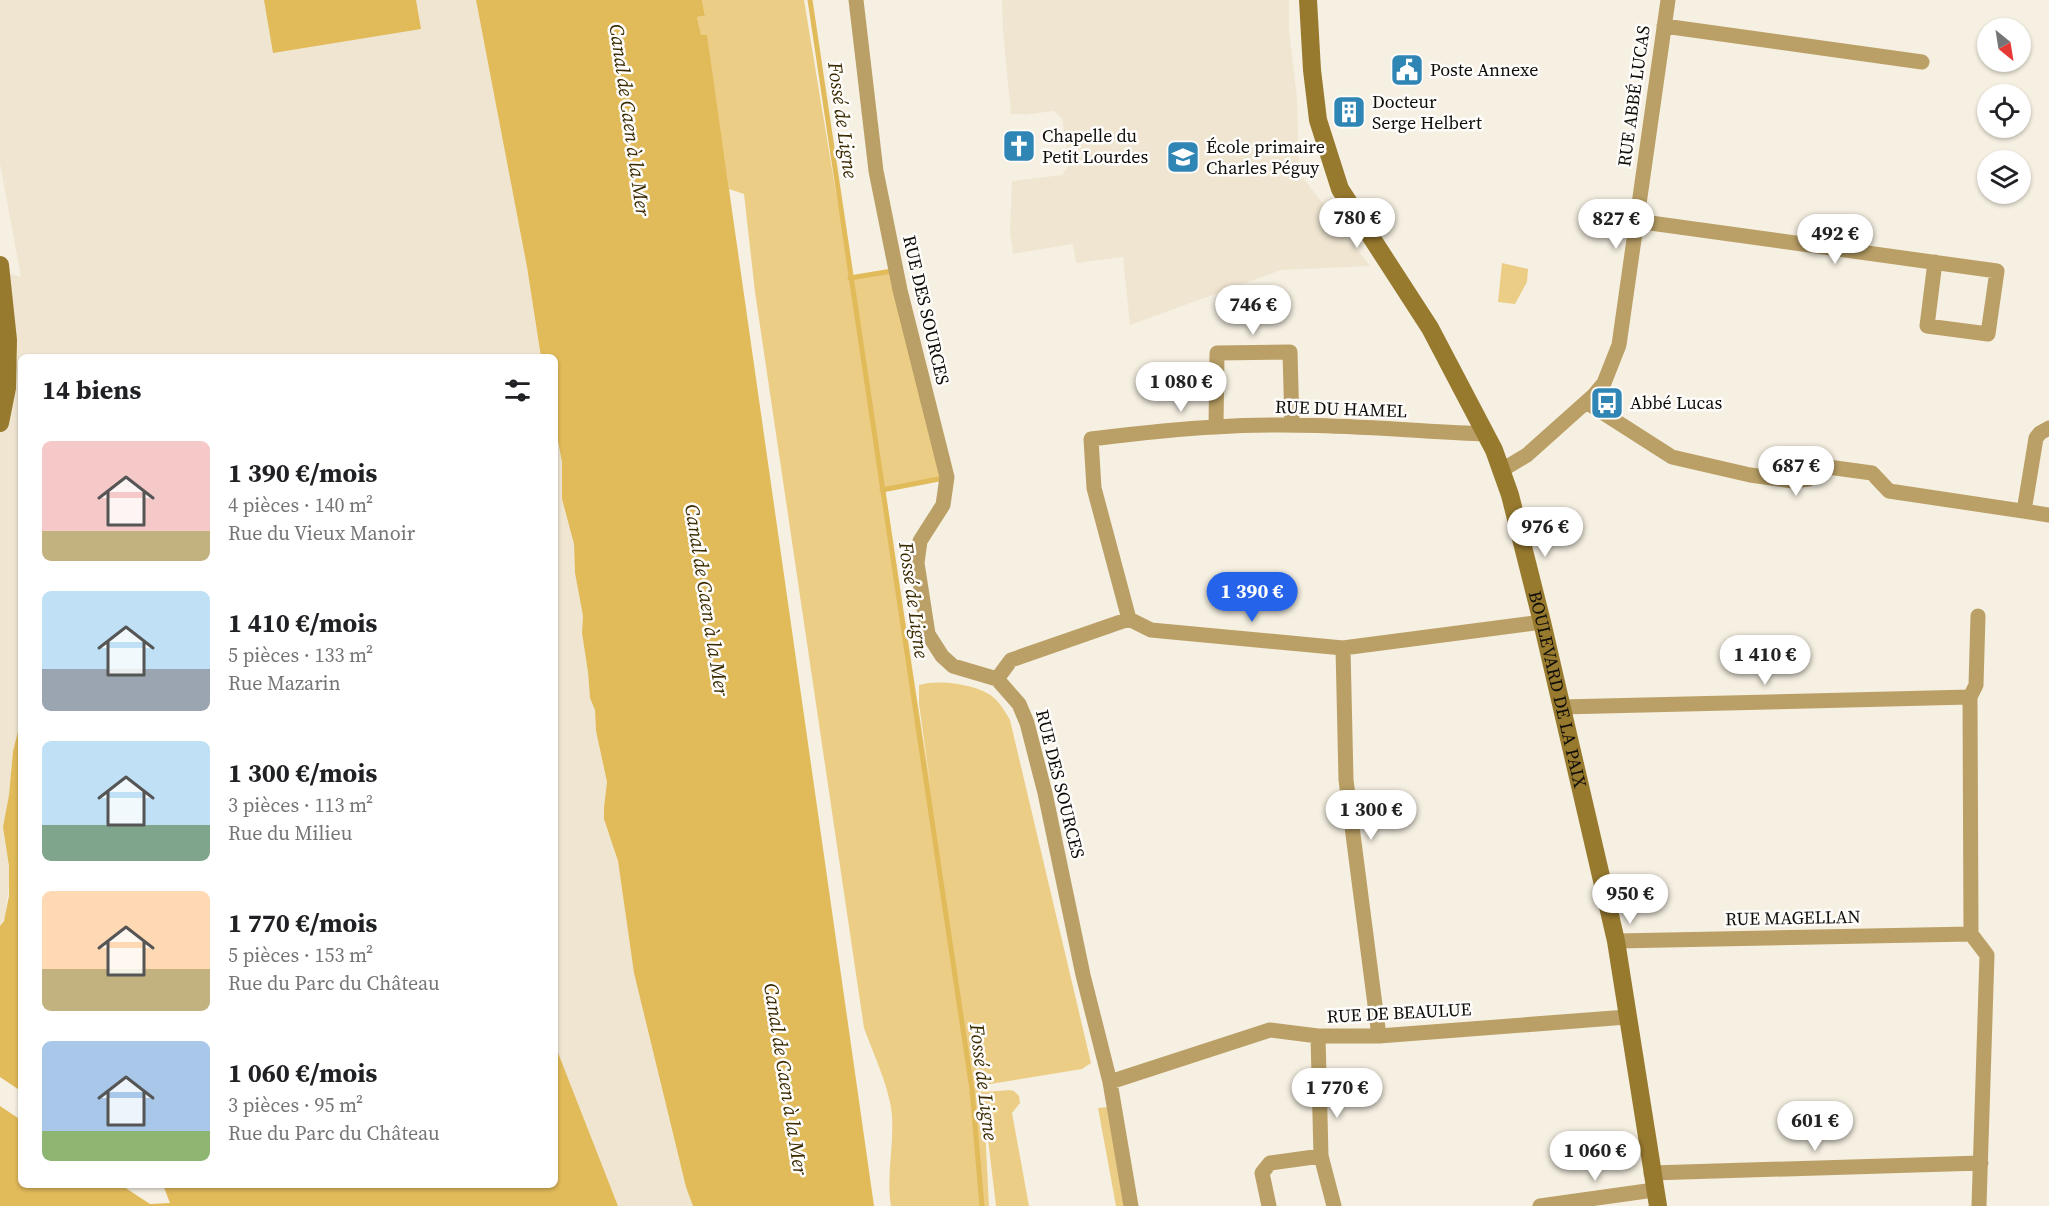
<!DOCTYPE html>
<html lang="fr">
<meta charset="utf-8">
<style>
:root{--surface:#fff;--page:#f6f6f6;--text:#202124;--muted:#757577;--accent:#2563eb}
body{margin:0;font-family:"Source Serif 4",serif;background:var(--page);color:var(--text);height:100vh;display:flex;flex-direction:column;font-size:22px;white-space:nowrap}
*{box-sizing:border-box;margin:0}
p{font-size:20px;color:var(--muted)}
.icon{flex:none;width:33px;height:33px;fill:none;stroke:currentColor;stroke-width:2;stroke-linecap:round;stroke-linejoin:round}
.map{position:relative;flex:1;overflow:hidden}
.side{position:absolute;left:18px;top:354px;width:540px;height:834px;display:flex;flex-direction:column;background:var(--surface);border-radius:9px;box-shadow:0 2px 4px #0004}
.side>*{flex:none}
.needle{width:39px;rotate:150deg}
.fabs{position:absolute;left:1977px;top:18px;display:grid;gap:12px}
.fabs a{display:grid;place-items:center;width:54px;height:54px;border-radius:50%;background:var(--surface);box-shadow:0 2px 4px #0004;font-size:30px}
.price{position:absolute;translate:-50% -51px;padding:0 14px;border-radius:21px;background:#fff;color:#222;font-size:20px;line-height:39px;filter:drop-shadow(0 2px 3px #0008)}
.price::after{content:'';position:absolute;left:50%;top:36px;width:18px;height:14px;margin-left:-9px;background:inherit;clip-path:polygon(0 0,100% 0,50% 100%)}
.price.on{background:var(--accent);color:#fff}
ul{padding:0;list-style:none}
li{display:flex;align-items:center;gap:18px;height:150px;padding:0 24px}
li span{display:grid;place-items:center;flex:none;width:168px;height:120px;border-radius:9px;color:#555}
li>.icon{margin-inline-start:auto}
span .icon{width:72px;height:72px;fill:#fffc;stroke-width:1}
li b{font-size:26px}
h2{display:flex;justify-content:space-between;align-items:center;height:72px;padding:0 24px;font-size:26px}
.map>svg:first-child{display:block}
.built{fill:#efe5d1}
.green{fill:#eccd86}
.water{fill:#e1ba5a}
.pier{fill:#f6f0e2}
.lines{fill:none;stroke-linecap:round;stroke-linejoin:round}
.stream{stroke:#e1ba5a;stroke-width:5}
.street{stroke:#baa066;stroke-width:15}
.secondary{stroke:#987a2f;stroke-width:18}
.labels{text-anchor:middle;stroke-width:5;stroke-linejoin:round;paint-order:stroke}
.poi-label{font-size:18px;fill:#0f0d09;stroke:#fffdfb;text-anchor:start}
.street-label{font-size:18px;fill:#0f0d09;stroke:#fffdfb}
.water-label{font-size:20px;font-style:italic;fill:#3a2a00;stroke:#fffdfb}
</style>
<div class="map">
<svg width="2049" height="1206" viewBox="0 0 2049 1206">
<rect width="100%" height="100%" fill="#f6f0e2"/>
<path class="built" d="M0,0H476L527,267L541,357H21V720L13,751L9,795L3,827L9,866V883L5,917L0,926V271L21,277L0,164Z
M1002,0H1289V30L1297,98L1299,169L1301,175L1370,266L1281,270L1130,325L1123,257L1076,263L1073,244L1013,254L1010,232L1012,181L1062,175L1069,165L1062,118L1053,111L1023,115V114H1011L1003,31Z
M555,425L562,462V499L574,544L575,573L583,616L582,633L588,672L590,698L595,710L596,731L607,783L604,808V819L618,861L634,973L686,1187L693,1206H618L555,1045Z"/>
<path class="green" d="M702,0H804L850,278L896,273L944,478L885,490L931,790L919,704V685C938,679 977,684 993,697C1000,703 1005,711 1010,720L1091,1063L1082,1069L978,1086L983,1092L1010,1090L1014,1091L1019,1096L1020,1103L1012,1113L1029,1206H996L984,1106L989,1206H891C886,1176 894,1147 892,1117C891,1091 873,1053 864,1028L755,292L744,194L729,189L706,35L701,36L697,17L705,16Z
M1502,263L1528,269L1527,282L1515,304L1498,302Z
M1108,1107L1124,1206H1116L1098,1108Z"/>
<path class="water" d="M264,0H416L421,29L273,53Z
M476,0H702L705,16L697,17L701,35H707L874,1206H693L686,1187L634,973L618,861L604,819V808L607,782L596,731L595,710L590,698L588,672L582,633L583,616L575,573L574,544L562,499V462L555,425V357H541L527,267Z
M21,720V1185H555V1045L618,1206H0V926L4,921L9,896V866L3,827L9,795L13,751Z"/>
<path class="pier" d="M0,1077L21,1091V1120L0,1106Z
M121,1185H163L170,1203L150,1204Z"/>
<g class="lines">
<path class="stream" d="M810,0L972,1090L982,1206
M850,278L892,271
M882,490L944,478"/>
<path class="street" d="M856,0L876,171L900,290L947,477L943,505L920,541L917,563L928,634L942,656L953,666L997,679L1019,704L1027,723L1045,793L1083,975L1110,1082L1131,1206
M1664,26L1922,62
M1636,221L1997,271L1988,334L1927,326L1935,262
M1586,402L1672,457L1750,475L1793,481L1809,479L1828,467L1872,473L1889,491L2049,515
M1216,426L1217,353L1290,352L1292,425
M1502,470L1527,455L1594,395L1604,383L1619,345L1668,0
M2024,511L2036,438L2040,433L2049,428
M1978,616L1976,685L1970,697L1971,934L1987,955L1979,1206
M1129,619L1094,488L1091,439C1132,434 1173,429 1215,427C1305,421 1396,430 1486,434
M1343,648L1346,780L1379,1036
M997,679L1011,660L1129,619L1151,630L1343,648L1542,622
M1561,707L1970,697
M1616,941L1971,934
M1318,1036L1321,1156L1334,1206
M1110,1082L1270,1030L1318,1036H1379L1627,1017
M1651,1173L1981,1163
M1269,1206L1262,1173L1270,1163L1321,1156
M1540,1206L1654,1190"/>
<g class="secondary">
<path id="s1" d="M1308,0L1312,70L1318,120L1340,189L1430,328L1494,450L1510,495L1542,622L1616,941L1658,1206"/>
<path d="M0,265L8,340L7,388L0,423"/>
</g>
</g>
<defs>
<symbol id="civic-square" viewBox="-11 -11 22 22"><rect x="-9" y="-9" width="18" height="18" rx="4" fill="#2f85b4" stroke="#fffdfb"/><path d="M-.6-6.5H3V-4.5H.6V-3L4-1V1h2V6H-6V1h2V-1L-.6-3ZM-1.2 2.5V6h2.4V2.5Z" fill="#fff"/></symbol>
<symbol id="building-square" viewBox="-11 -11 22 22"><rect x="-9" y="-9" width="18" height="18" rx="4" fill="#2f85b4" stroke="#fffdfb"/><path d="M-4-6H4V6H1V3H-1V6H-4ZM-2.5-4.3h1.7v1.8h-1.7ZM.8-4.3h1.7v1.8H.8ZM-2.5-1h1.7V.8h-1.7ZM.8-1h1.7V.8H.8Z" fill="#fff"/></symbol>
<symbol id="church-square" viewBox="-11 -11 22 22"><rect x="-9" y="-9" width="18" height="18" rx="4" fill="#2f85b4" stroke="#fffdfb"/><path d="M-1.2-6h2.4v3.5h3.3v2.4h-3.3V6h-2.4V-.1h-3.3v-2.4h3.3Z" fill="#fff"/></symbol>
<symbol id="school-square" viewBox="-11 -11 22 22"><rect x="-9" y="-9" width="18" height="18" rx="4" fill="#2f85b4" stroke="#fffdfb"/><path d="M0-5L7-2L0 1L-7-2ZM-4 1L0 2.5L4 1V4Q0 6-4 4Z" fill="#fff"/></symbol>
<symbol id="bus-square" viewBox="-11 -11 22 22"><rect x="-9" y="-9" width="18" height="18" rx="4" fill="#2f85b4" stroke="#fffdfb"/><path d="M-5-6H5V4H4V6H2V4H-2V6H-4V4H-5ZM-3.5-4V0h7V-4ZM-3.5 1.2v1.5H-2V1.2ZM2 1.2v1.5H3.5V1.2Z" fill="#fff"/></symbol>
</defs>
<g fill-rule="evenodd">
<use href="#civic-square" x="1388" y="51" width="38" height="38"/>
<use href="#building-square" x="1330" y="93" width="38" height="38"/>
<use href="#church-square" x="1000" y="127" width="38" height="38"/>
<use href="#school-square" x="1164" y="138" width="38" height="38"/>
<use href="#bus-square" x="1588" y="384" width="38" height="38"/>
</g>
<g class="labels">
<g class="poi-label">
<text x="1430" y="76">Poste Annexe</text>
<text x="1372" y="108">Docteur<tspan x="1372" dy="21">Serge Helbert</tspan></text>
<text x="1042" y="142">Chapelle du<tspan x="1042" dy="21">Petit Lourdes</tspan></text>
<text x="1206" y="153">École primaire<tspan x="1206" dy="21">Charles Péguy</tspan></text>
<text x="1630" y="409">Abbé Lucas</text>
</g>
<g class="street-label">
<text transform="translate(1634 96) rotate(-82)" y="6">RUE ABBÉ LUCAS</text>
<text transform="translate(926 310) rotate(77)" y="6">RUE DES SOURCES</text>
<text transform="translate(1341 409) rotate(2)" y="6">RUE DU HAMEL</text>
<text dy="6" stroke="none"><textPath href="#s1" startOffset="744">BOULEVARD DE LA PAIX</textPath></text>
<text transform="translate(1060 784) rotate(76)" y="6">RUE DES SOURCES</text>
<text transform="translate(1793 918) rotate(-1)" y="6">RUE MAGELLAN</text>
<text transform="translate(1399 1013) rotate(-3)" y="6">RUE DE BEAULUE</text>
</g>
<g class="water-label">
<text transform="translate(630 120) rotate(82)" y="7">Canal de Caen à la Mer</text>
<text transform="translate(843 120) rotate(82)" y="7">Fossé de Ligne</text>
<text transform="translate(707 600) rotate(81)" y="7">Canal de Caen à la Mer</text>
<text transform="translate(914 600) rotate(82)" y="7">Fossé de Ligne</text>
<text transform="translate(786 1079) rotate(81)" y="7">Canal de Caen à la Mer</text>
<text transform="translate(984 1082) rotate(83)" y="7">Fossé de Ligne</text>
</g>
</g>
</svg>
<div class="fabs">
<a><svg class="needle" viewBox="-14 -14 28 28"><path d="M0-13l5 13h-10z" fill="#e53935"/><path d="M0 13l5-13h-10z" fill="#757577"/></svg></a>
<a><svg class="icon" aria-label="locate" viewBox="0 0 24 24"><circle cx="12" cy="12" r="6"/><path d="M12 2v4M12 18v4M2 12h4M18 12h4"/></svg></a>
<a><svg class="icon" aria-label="layers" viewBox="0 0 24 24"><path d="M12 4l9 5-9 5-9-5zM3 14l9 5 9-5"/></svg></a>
</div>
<b class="price" style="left:1357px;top:249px">780 €</b>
<b class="price" style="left:1616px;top:250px">827 €</b>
<b class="price" style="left:1835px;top:265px">492 €</b>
<b class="price" style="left:1253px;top:336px">746 €</b>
<b class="price" style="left:1181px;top:413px">1 080 €</b>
<b class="price" style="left:1796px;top:497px">687 €</b>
<b class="price" style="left:1545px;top:558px">976 €</b>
<b class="price on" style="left:1252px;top:623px">1 390 €</b>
<b class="price" style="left:1765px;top:686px">1 410 €</b>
<b class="price" style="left:1371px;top:841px">1 300 €</b>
<b class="price" style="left:1630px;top:925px">950 €</b>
<b class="price" style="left:1337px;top:1119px">1 770 €</b>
<b class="price" style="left:1815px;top:1152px">601 €</b>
<b class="price" style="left:1595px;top:1182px">1 060 €</b>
<section class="side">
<h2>14 biens<svg class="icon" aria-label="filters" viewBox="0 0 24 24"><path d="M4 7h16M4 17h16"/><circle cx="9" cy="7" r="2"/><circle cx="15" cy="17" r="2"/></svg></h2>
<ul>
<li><span style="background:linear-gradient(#f6c9c9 75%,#c2b280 0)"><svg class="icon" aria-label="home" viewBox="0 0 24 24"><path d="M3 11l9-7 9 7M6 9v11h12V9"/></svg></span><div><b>1 390 €/mois</b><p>4 pièces · 140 m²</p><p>Rue du Vieux Manoir</p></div></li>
<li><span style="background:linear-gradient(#bfe0f5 65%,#9aa5b1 0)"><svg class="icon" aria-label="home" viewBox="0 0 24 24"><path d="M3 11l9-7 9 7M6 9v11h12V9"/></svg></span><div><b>1 410 €/mois</b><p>5 pièces · 133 m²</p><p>Rue Mazarin</p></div></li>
<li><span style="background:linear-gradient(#bfe0f5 70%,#7fa58c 0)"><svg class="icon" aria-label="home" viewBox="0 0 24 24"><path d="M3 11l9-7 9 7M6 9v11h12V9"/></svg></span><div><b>1 300 €/mois</b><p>3 pièces · 113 m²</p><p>Rue du Milieu</p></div></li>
<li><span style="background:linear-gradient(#ffd9b3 65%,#c2b280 0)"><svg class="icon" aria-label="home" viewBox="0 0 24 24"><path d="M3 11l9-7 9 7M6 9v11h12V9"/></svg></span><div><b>1 770 €/mois</b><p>5 pièces · 153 m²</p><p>Rue du Parc du Château</p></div></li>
<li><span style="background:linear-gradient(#a9c7e8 75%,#8fb573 0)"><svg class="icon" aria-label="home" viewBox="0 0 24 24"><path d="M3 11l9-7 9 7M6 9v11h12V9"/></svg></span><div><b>1 060 €/mois</b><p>3 pièces · 95 m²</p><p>Rue du Parc du Château</p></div></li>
</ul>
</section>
</div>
